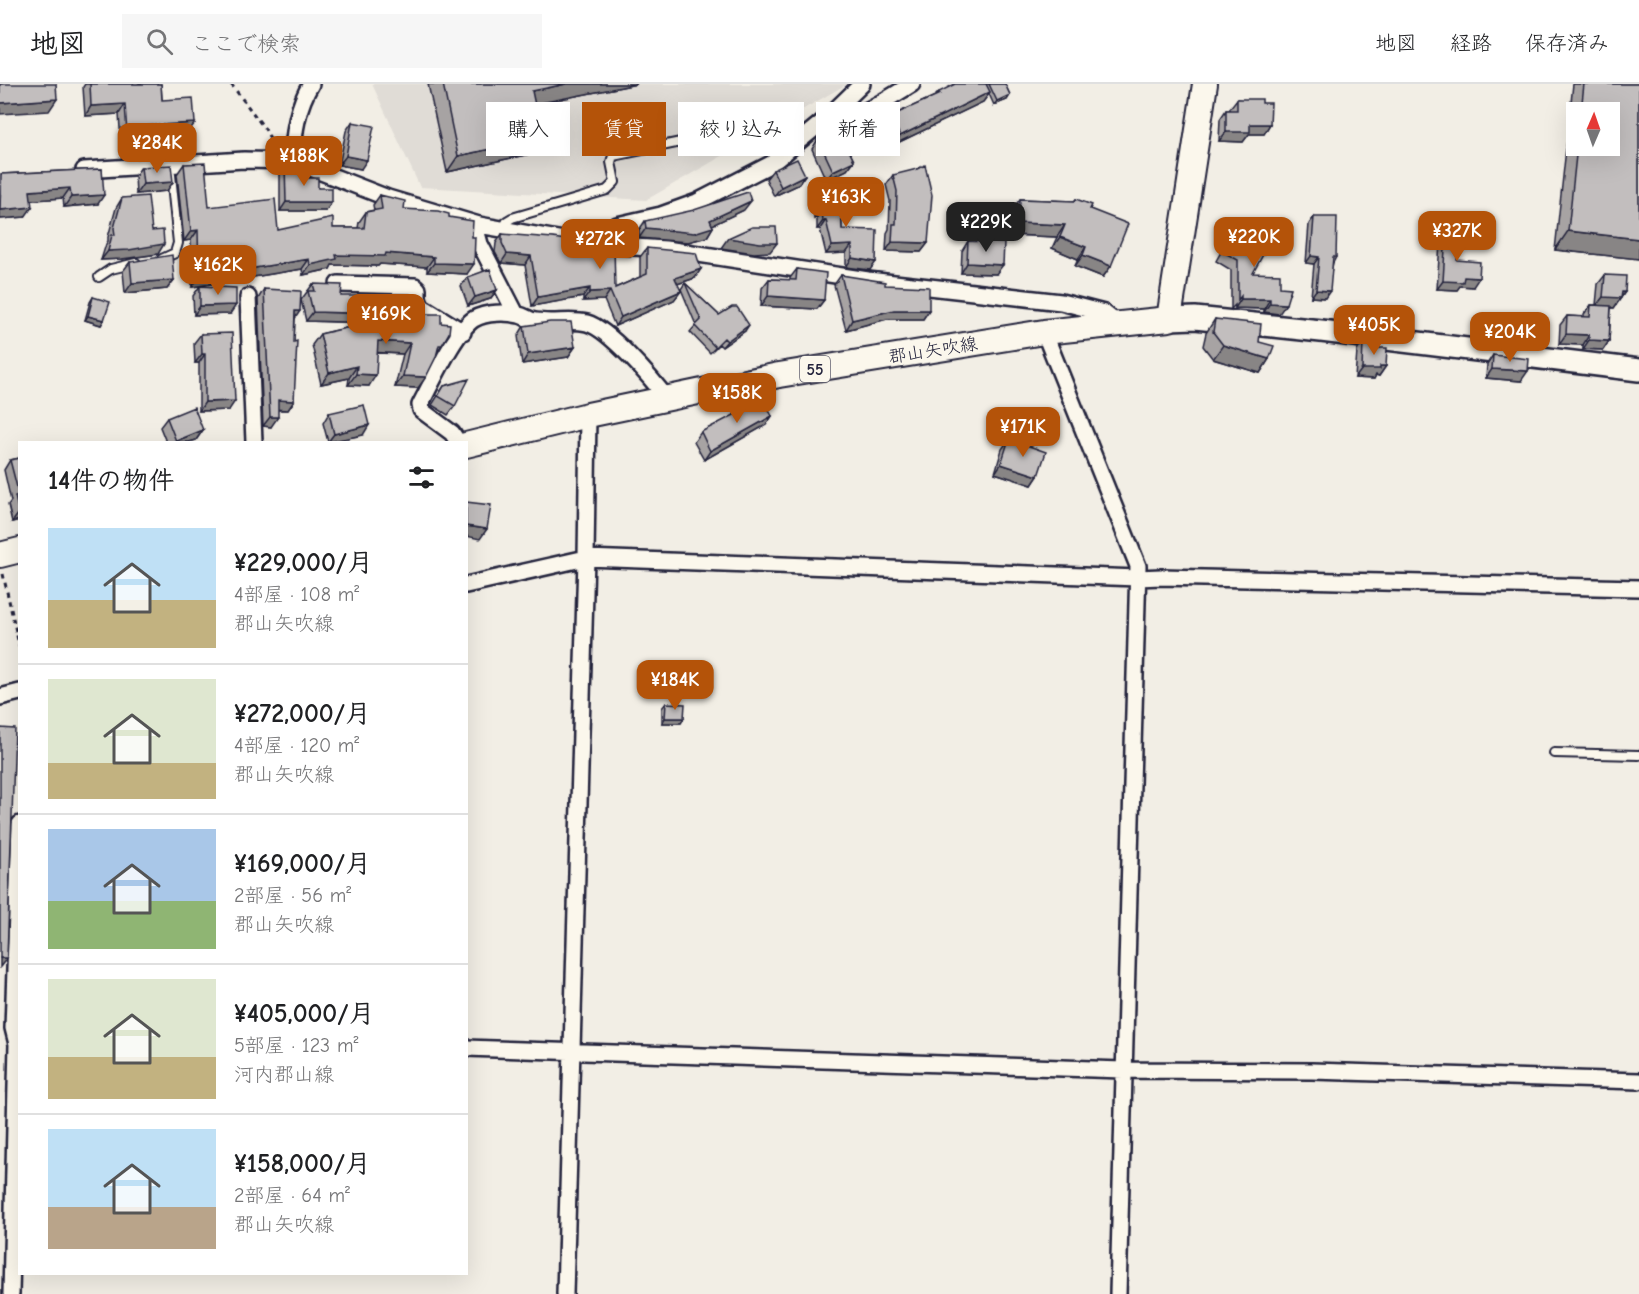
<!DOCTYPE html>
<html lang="ja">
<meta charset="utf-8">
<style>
:root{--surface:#fff;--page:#f6f6f6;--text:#202124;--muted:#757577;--line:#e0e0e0;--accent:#b45309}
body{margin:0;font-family:"Comic Neue","Klee One",sans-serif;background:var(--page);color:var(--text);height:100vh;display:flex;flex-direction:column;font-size:22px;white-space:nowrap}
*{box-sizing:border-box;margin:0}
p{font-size:20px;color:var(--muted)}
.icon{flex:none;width:33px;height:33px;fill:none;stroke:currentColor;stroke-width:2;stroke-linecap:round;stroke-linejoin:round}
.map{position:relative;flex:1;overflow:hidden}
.details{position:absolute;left:18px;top:357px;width:450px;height:834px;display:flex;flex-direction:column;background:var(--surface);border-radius:0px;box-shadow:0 6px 24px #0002}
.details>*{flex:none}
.top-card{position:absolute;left:486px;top:18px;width:570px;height:54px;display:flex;gap:12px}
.needle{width:39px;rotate:2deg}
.buttons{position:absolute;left:1566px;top:18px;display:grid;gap:12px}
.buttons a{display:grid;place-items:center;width:54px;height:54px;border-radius:0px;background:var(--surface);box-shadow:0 6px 24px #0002;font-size:30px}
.price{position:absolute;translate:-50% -51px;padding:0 14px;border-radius:12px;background:var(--accent);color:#fff;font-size:20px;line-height:39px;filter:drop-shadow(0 2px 3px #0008)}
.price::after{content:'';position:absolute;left:50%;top:36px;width:18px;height:14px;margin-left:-9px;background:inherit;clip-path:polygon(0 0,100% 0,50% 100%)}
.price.current{background:#222;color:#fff}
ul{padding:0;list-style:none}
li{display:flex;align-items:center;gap:18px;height:150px;padding:0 30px}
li+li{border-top:2px solid var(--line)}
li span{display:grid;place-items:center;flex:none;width:168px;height:120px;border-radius:0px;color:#555}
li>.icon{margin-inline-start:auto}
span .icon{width:72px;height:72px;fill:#fffc;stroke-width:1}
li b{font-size:26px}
h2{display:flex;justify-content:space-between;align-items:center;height:72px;padding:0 30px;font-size:26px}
.pill{padding:0 21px;border-radius:0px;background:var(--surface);box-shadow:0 6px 24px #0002;font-size:21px;line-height:54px}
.pill.current{background:var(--accent);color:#fff}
header{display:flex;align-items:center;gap:36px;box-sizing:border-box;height:84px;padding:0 30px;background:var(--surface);border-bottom:2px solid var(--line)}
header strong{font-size:28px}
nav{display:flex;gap:33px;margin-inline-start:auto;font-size:21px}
.search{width:420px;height:54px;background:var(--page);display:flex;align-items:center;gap:15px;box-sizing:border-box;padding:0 21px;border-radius:0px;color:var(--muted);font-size:22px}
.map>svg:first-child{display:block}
.built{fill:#e0dcd6}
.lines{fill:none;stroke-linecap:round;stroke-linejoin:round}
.service-casing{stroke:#22223b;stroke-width:12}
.minor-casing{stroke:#22223b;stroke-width:20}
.secondary-casing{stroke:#22223b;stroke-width:26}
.primary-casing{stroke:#22223b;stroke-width:28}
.path{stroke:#22223b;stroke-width:3;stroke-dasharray:4.5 4.5;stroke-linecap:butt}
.service{stroke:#fbf7ec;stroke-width:8}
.minor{stroke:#fbf7ec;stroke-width:15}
.secondary{stroke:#fbf7ec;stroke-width:21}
.primary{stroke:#fbf7ec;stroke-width:24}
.wall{fill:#a7a3a3;stroke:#22223b;stroke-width:1.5;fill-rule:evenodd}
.shaded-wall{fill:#888585;stroke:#22223b;stroke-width:1.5}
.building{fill:#c2bebe;stroke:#22223b;stroke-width:1.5}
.labels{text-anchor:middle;stroke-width:4.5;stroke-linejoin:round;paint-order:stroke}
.shield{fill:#fbf7ec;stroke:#636270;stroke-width:1.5}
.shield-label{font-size:16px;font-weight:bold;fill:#22223b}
.street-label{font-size:18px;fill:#22223b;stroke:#fbf7ec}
</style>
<header>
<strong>地図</strong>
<div class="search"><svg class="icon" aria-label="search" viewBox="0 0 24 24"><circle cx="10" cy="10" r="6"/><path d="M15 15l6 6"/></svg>ここで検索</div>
<nav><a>地図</a><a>経路</a><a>保存済み</a></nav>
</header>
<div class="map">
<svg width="1639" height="1210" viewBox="0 0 1639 1210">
<rect width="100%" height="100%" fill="#f2eee5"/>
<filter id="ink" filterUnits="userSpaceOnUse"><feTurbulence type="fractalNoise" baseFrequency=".0167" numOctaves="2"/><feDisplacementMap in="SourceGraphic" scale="12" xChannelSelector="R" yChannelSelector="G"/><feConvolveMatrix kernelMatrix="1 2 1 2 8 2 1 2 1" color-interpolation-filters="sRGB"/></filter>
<g filter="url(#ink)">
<path class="built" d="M372,0H847L646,116L420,103Z"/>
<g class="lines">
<defs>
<path id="service" d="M503,145L507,137L512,134L607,106L615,98L611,78L613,72L739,46
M162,175L175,169L178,159L171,91
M99,193L111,185L136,179
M1554,669L1639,671"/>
<path id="minor" d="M826,35C847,44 893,11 912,0
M293,77C293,50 297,23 311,0
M84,86L244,76L293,77L388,114L479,141L586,160L666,165L868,196L1061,218L1104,229L1118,240
M479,141L477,149L480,160L516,230
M586,160L617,141L661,131L697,118L771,80L826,35L862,0
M338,200L415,202L418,205V214L421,222L463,248
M248,213L254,358
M1044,248L1138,482L1118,1210
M458,358L452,349L421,326L420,321C431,301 455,247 474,235C486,228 506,228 519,231C525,232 530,237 536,237C553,240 571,235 587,239C609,245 653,296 667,315
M466,501L586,474L1138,494L1161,493L1639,504
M0,613L20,608
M466,964L1123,986L1312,987L1639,997
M11,1210L17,960L13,944L20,740
M565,1210L586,474L588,331"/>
<path id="secondary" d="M1169,235L1195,234L1321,247L1639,286"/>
<path id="primary" d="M466,361L588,331L779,291L1044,248L1169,235L1205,0
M0,471L20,466"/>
</defs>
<use href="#service" class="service-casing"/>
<use href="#minor" class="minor-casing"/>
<use href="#secondary" class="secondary-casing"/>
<use href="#primary" class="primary-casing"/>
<path class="path" d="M231,0L265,45L274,62
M3,490L20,565"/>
<use href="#service" class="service"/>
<use href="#minor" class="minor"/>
<use href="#secondary" class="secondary"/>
<use href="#primary" class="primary"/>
</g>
<path class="wall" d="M85,0H161L162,16L188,48L144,51L145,63L138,73L122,74L119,30L85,32L83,3Z
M428,0H637L535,20L530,70L447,88Z
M987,0H1005L1010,11L1007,16L994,21L989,10L983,18L893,61L884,42L891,32L935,12L939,8Z
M1573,0H1639V175L1555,166ZM1576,28H1610V62H1576Z
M1237,15L1262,19L1270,40L1264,50H1249L1243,58L1219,57L1220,35L1226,26H1230V24Z
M352,38L361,85L339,81L346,47Z
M883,42L877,52L848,65L854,77L847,86L826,96L812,65L818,55Z
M184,80L209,123L278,146L333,144H358L359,138L366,128L374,126L373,121L380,111L404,125L449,133L467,190L427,188V183L380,180L378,182L332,181L330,185L303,191L302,185L192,203L191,156L184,157L177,90Z
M285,81L318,104L326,127H280V89Z
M141,83L167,107L136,110L135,92Z
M102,85L98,120L64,123L63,114L31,116L25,133L0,135L1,90Z
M773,86L805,91L798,101L774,112L766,95Z
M893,91L928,159L921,168L886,167L887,149L889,145L890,117L886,101Z
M820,104L841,118L842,145L870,186L846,183V169L826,170L820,145H817V133L814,135V112Z
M122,114L152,147L158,170L122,175L101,176L106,160L108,157V153L116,124Z
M1020,115L1074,117L1076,115L1090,125L1111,182L1103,193L1075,182L1078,175L1052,164L1057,153L1011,151L1012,126Z
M744,126L712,141L713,143L707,153L688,158L639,154V146L645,137Z
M1314,133L1336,173L1333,179L1325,214L1311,213L1314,180L1306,179L1309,140Z
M1237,141L1253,189L1279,230L1264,228V225L1235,224V221L1231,225V186L1216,177L1231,150Z
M1446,149L1457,176L1473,203L1460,202L1457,206L1437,205L1440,158Z
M502,150L615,204L640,193V173L647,164L695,194L677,200L681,207L674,216L615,242L604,216L583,217V213L532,222L525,181L501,179L495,168L496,159Z
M968,157L996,190L961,189L962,167Z
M130,178L174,196L167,205L125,209L123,187Z
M797,185L824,216L817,225L761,222L762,204L769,195L790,196V194Z
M841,191L885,201L929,226L923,235H887L846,246L834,201Z
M1605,191L1625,208L1614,224H1611L1609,257L1603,266L1583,265V261L1559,260L1560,241L1567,232L1584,233V230L1591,221H1596L1598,200Z
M468,193L497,206L490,215L468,222L461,202Z
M685,199L719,231L745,247L722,263L719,260L710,269L690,248L696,241L681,205Z
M313,200L341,212L382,236L419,237L425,230L437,269L418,304L395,303L403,270L377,269L369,302L348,301L349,294L321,300L312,261L320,250L367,239L306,237L301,216Z
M200,202L230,230L194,231L193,212Z
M264,205L295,235L294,258V317L288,326H278L271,343L263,342L258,215Z
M93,213L104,236L101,241L85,236L90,218Z
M1215,235L1259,258L1269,275L1260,289L1213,275L1203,262L1206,249Z
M524,242L575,263L568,273L522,280L518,252Z
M201,250L229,326L199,327V279H195L194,259Z
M1363,258L1379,264L1386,282L1379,292L1376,291L1374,295L1355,294L1357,267Z
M1493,271L1521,297L1486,294L1487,280Z
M444,302L455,322L448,331L432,321Z
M738,325L772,332L766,341L704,376L694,358L701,348L733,332Z
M329,329L363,351L328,358L323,339Z
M167,334L203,346L196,356L189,358H166L160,343Z
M1009,355L1038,392L1032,401L995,389L1002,365Z
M20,374V436L12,438L8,421L11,417L4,386L10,376Z
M666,619L684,634L681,639H662V624Z"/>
<path class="shaded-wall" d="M566,0H637L520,23L532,7Z
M990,8L983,18L893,61L900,52Z
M1010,11L1007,16L994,21L997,17Z
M57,15L49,27L0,30V19Z
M125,20L119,30L85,32L91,22Z
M195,39L188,48L137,51L143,42Z
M1250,40H1270L1264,50H1249L1243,58L1219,57L1226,48Z
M883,42L877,52L839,69L846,60Z
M542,54L530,70L447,88L458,72Z
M145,63L138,73L122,74L128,64Z
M346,72L367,76L361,85L339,81Z
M854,77L847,86L826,96L833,87Z
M805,91L798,101L774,112L781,103Z
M173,98L167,107L136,110L143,100Z
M70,104L63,114L23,117L30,107Z
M104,111L98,120L64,123L71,113Z
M751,117L744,126L704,145L710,136Z
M286,118H332L326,127H280Z
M32,123L25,133L0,135V126Z
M822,125L817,133L814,135L820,126Z
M826,136L820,145H817L823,137Z
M1019,139L1065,141L1057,153L1011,151Z
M713,143L707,153L688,158L639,154L646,144Z
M198,146L191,156L184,157L191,147Z
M1568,147L1639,155V175L1555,166Z
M1060,153L1086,163L1078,175L1052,164Z
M728,154L777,159L770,168L754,169L721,164Z
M892,158L928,159L921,168L886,167Z
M164,160L158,170L122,175L101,176L108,167Z
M852,161L846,169L826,170L832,162Z
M386,169L434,173L427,183L380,180L378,182L332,181L330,185L303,191L310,181L336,171Z
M507,170L531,172L525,181L501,179Z
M1083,171L1111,182L1103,193L1075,182Z
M1311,172L1319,173L1314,180L1306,179Z
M852,174L876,178L870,186L846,183Z
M309,175L302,185L192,203L199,193Z
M434,179L474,180L467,190L427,188Z
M967,179L1003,181L996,190L961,189Z
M701,185L695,194L668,203L675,194Z
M1464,193L1479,194L1473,203L1460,202L1457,206L1437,205L1443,197Z
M174,196L167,205L125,209L132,199Z
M590,204L583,213L532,222L538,213Z
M497,206L490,215L468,222L475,213Z
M1316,206L1330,207L1325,214L1311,213Z
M610,207L604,216L583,217L590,208Z
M681,207L674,216L615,242L621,233Z
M1622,208H1625L1614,224L1596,222L1603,213Z
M768,212L824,216L817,225L761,222Z
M1241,215H1270L1264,225L1235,224Z
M1270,219L1286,220L1279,230L1264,228Z
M236,221L230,230L194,231L200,222Z
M894,226H929L923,235H887L846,246L852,236Z
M295,227H300L294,236Z
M313,228L386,230L379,239L306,237Z
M88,232L104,236L101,241L85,236Z
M749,241L745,247L722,263L727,257Z
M1566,250L1589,251L1583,261L1559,260Z
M1589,256L1609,257L1603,266L1583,265Z
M378,257L410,259L403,270L370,268Z
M1223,261L1269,275L1260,289L1213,275Z
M575,263L568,273L522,280L528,270Z
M202,270H205L199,279H195Z
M357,282L349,294L321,300L329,289Z
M1380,282H1386L1379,292L1376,291L1374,295L1355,294L1362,285Z
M1492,285L1528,287L1521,297L1486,294Z
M356,290L376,291L369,302L348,301Z
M403,292L426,293L418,304L395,303Z
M278,316L294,317L288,326L272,325Z
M235,317L229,326L199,327L205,318Z
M772,332L766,341L704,376L710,367Z
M270,333H278L271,343L263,342Z
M369,341L363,351L328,358L334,350Z
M203,346L196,356L189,358H174L176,357Z
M1001,380L1038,392L1032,401L995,389Z
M20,428V436L12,438L19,429Z
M466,442L487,445L480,455L466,452Z
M665,634H684L681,639H662Z
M0,874H7L0,883Z"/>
<path class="building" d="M0,0H56L57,15L0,19Z
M90,0H161L162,16L193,14L195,39L143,42L145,63L128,64L125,20L91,22Z
M443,0H566L532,7L542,54L458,72Z
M955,0H986L990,8L900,52L891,32L940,10L939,8Z
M989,0H1005L1010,11L997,17Z
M1584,0H1639V155L1568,147L1577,62H1610V28H1581Z
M1237,15H1262V19H1271L1270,40H1250V48H1226V26H1237Z
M877,28L883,42L846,60L854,77L833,87L818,55Z
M352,38L374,42L367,76L346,72Z
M797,75L805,91L781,103L773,86Z
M205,79L209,123L275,115L278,146L333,134V144H364L366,128L382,125L380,111L405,117L404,125L438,127L449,130V133L473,137L472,153H475L474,180L434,179V173L386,169L385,172L336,171L337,175L310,181L309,175L199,193L198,146L191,147L184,80Z
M171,81L173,98L143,100L141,83Z
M285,81H304V94H318V104H332V118H286Z
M925,81L932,111L928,159L892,158L893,140H896L897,107L893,91L917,85Z
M102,85L104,111L71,113L70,104L30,107L32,123L0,126L1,90Z
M820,104H842L841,118L842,145L877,146L876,178L852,174V161L832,162L826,136L823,137L822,125L820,126Z
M748,108L751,117L710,136L713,143L694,149L646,144L645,137L694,126Z
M148,112L152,147L163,146L164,160L129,166L108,167L112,151H115L114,144L122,114Z
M1020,115L1075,117L1076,115L1092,121L1090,125L1128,140L1111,182L1083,171L1086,163L1060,153L1065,141L1019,139Z
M1314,133H1337L1336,173H1333L1330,207L1316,206L1319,173L1311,172Z
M1237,141L1270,158L1253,189L1280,190V203L1291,204L1286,220L1270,219V215H1241V212L1238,216V176L1223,168Z
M752,143H776L777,159H760L728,154Z
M1446,149L1460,151L1457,176L1480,178L1479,194L1464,193L1463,198L1443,197Z
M502,150L553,154L591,160L614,162L615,204L647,190V164L696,169L701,185L675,194L681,207L621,233L610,207L590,208V204L538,213L531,172L507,170L502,159Z
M968,157L1004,159L1003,181L967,179Z
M172,171L174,196L132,199L130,178Z
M490,185L497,206L475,213L468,193Z
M797,185L826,189L824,216L768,212L769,195L796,196Z
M841,191L885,198V201L929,203V226H894L852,236Z
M1605,191L1626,192L1625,208H1622L1621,214L1603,213Z
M685,199L719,231L732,223H737L749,241L727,257L724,254L715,263L695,242L701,236Z
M313,200L342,201L341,212H386V230L313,228L308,207H315Z
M200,202L236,204V221L200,222Z
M264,205L301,207L300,227H295L294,258L297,257L294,317L278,316V333H270Z
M93,213L110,218L104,236L88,232Z
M1591,221L1611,222L1609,257L1589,256V251L1566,250L1567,232L1590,233Z
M425,230H441V239L450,240L449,249L442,261H439L436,273L426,293L403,292L410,259L378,257L376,291L356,290L357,282L329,289L320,250L385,235L424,238Z
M1215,235L1261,240L1259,258L1274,262L1269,275L1223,261L1213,248Z
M550,238H571L575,263L528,270L524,242Z
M232,249L235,317L205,318V270H202L201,250Z
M1363,258L1379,259V264H1387L1386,282H1380V285H1362Z
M1493,271L1529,275L1528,287L1492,285Z
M469,295L455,322L438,312L444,302Z
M761,312L772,332L710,367L701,348L740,328L738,325Z
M364,321L369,341L334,350L329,329Z
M194,323L203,346L176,357L167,334Z
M1009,355L1046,368L1038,392L1001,380Z
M20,374V428L19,429L15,412L19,411L10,376Z
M466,418L491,421L487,445L466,442Z
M666,619L685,620L684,634H665Z
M0,644L15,645L7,874H0Z"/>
</g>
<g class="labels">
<rect class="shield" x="800" y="272" width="30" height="26" rx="4.5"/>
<g class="shield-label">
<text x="815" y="291">55</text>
</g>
<g class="street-label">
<text transform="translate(933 266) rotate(-9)" y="6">郡山矢吹線</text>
</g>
</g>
</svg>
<div class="buttons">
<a><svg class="needle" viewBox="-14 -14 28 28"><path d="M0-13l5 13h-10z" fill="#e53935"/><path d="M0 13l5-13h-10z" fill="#757577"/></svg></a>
</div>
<b class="price" style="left:157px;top:90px">¥284K</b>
<b class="price" style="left:304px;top:103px">¥188K</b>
<b class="price" style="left:846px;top:144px">¥163K</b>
<b class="price current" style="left:986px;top:169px">¥229K</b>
<b class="price" style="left:1457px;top:178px">¥327K</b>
<b class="price" style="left:1254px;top:184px">¥220K</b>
<b class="price" style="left:600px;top:186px">¥272K</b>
<b class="price" style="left:218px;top:212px">¥162K</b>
<b class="price" style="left:386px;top:261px">¥169K</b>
<b class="price" style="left:1374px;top:272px">¥405K</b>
<b class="price" style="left:1510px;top:279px">¥204K</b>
<b class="price" style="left:737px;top:340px">¥158K</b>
<b class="price" style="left:1023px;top:374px">¥171K</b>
<b class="price" style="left:675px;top:627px">¥184K</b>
<div class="top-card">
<a class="pill">購入</a>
<a class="pill current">賃貸</a>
<a class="pill">絞り込み</a>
<a class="pill">新着</a>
</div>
<section class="details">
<h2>14件の物件<svg class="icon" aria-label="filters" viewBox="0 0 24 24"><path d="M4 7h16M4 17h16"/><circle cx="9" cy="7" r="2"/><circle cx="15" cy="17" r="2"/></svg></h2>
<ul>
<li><span style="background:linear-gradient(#bfe0f5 60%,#c2b280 0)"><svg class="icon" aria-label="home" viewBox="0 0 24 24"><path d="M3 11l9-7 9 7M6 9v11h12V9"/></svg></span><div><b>¥229,000/月</b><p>4部屋 · 108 m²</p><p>郡山矢吹線</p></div></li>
<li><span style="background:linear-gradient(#dfe7d0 70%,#c2b280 0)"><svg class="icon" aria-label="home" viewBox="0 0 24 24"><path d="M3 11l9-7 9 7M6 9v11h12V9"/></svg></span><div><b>¥272,000/月</b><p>4部屋 · 120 m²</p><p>郡山矢吹線</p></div></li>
<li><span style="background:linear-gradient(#a9c7e8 60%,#8fb573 0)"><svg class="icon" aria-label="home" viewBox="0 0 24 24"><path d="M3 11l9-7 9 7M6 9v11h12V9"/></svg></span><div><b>¥169,000/月</b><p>2部屋 · 56 m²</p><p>郡山矢吹線</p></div></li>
<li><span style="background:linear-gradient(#dfe7d0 65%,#c2b280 0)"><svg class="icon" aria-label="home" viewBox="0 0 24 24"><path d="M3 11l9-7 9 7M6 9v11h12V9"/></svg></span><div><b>¥405,000/月</b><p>5部屋 · 123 m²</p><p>河内郡山線</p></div></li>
<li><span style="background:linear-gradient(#bfe0f5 65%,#b9a48a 0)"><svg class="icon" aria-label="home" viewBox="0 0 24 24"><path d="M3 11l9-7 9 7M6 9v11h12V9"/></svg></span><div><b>¥158,000/月</b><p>2部屋 · 64 m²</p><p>郡山矢吹線</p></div></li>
</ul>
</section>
</div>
